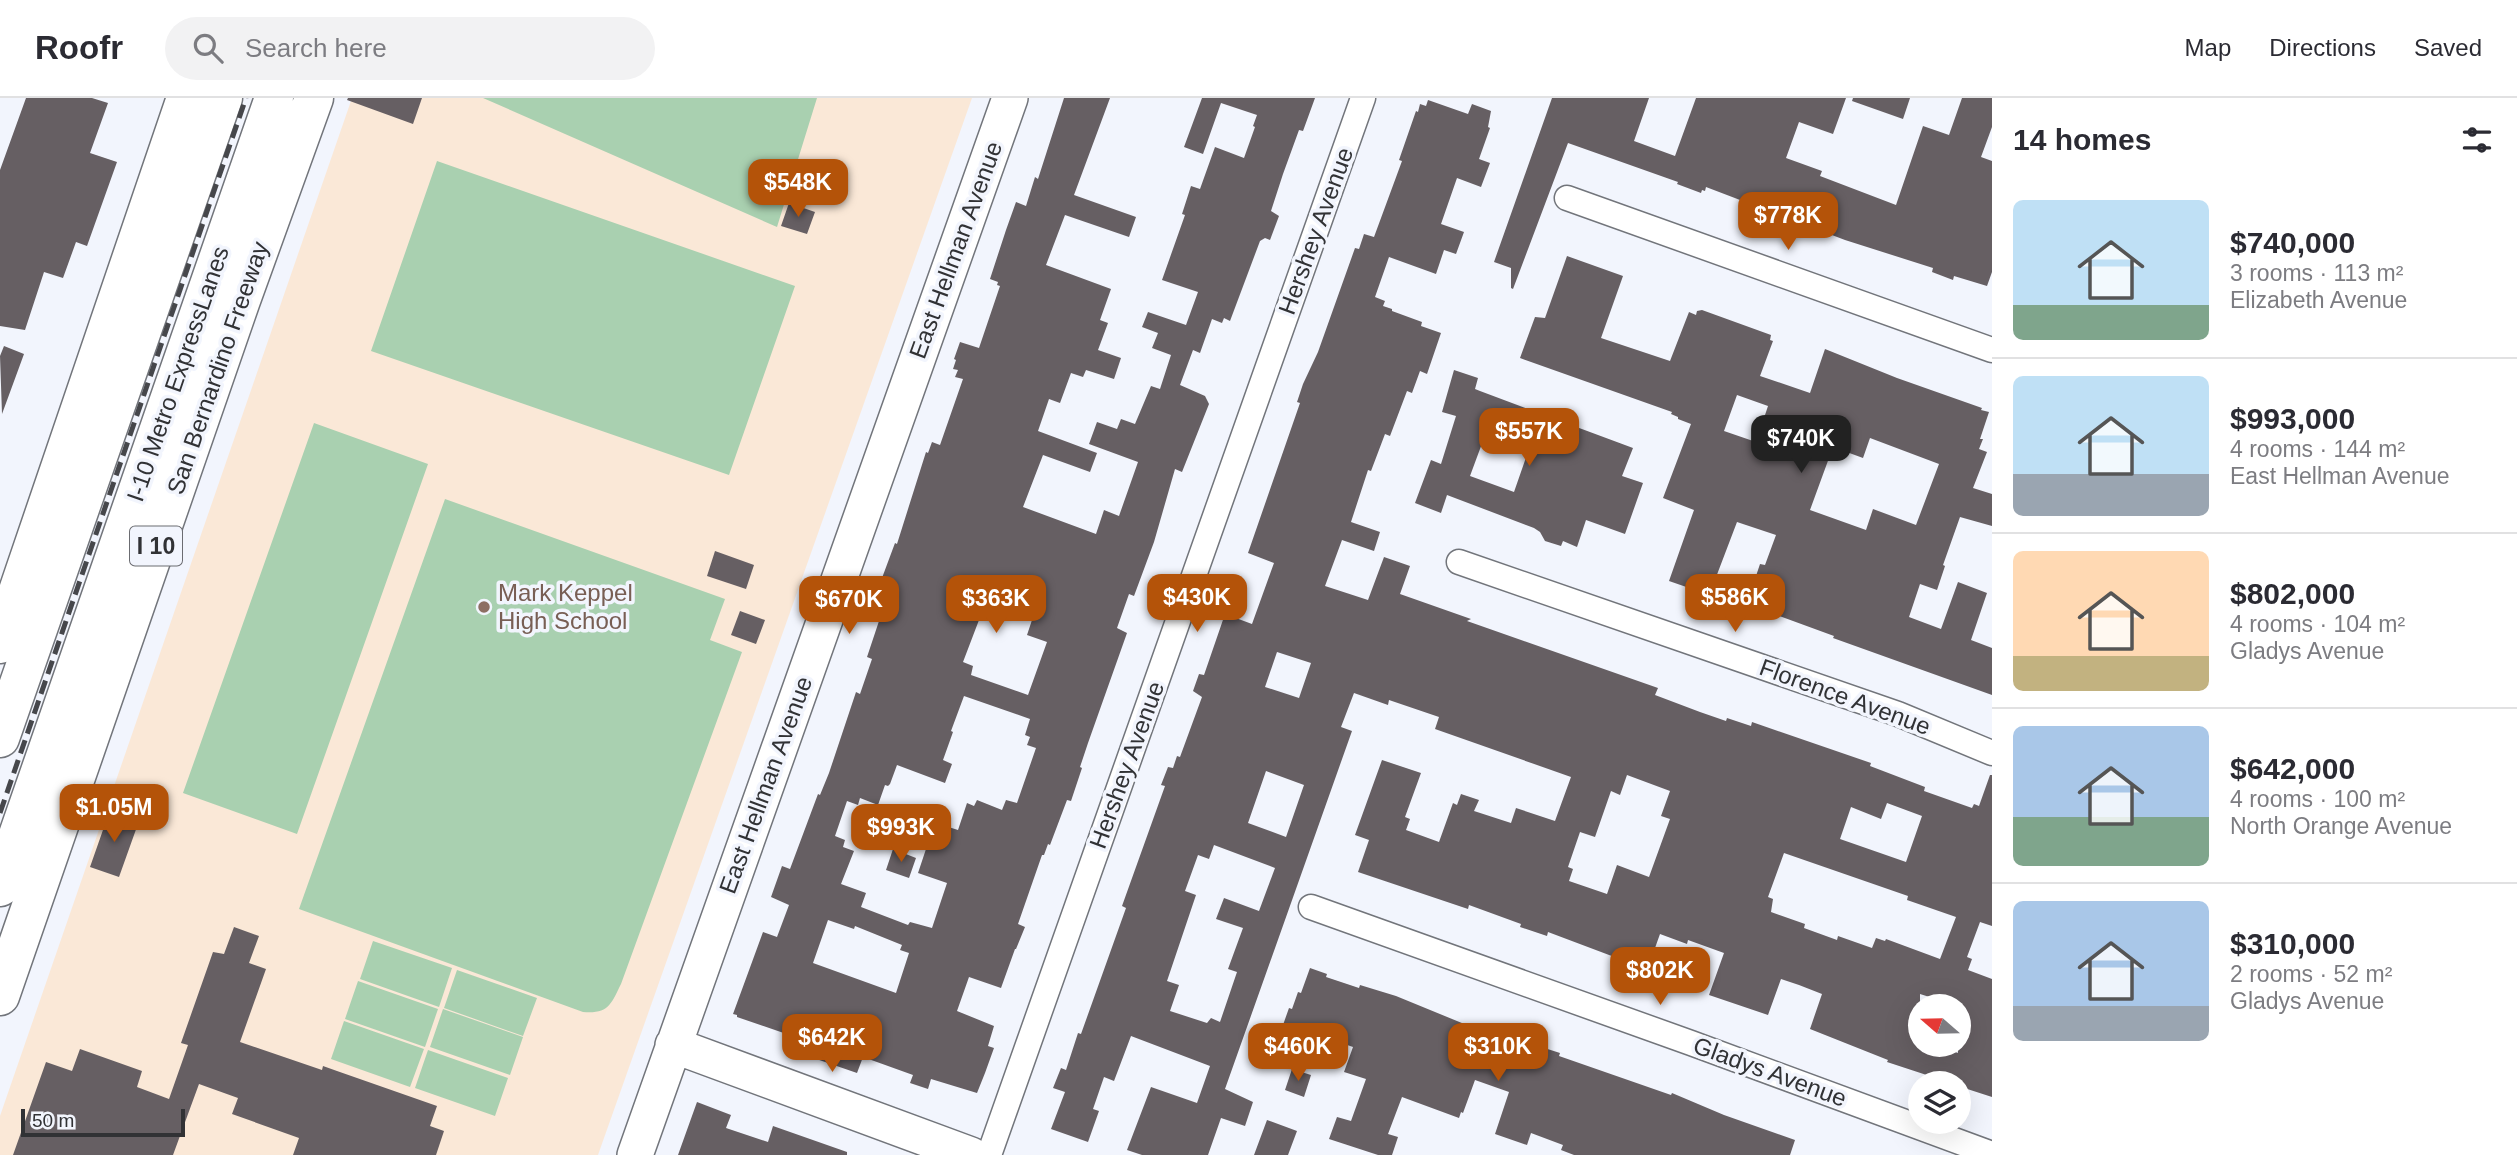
<!DOCTYPE html>
<meta charset="utf-8">
<style>
:root{--surface:#fff;--page:#f2f2f3;--text:#2b2b33;--muted:#7c7c81;--line:#e1e1e2;--accent:#b45309}
body{margin:0;font-family:Arial,sans-serif;background:var(--page);color:var(--text);height:100vh;display:flex;flex-direction:column;font-size:26px;white-space:nowrap}
*{box-sizing:border-box;margin:0}
p{font-size:23px;color:var(--muted)}
.icon{flex:none;width:38px;height:38px;fill:none;stroke:currentColor;stroke-width:2;stroke-linecap:round;stroke-linejoin:round}
.map{position:relative;flex:1;overflow:hidden}
.side{display:flex;flex-direction:column;background:var(--surface);width:525px}
.side>*{flex:none}
.needle{width:46px;rotate:290deg}
.tools{position:absolute;left:1908px;top:896px;display:grid;gap:14px}
.tools a{display:grid;place-items:center;width:63px;height:63px;border-radius:50%;background:var(--surface);box-shadow:0 7px 28px #0002;font-size:35px}
.scale{position:absolute;left:21px;bottom:18px;width:164px;box-sizing:border-box;padding-left:7px;border:4px solid #313235;border-top:0;font-size:19px;line-height:24px;white-space:nowrap;color:#313235;-webkit-text-stroke:5px #f2f5fd;paint-order:stroke}
.price{position:absolute;translate:-50% -60px;padding:0 16px;border-radius:14px;background:var(--accent);color:#fff;font-size:23px;line-height:46px;filter:drop-shadow(0 2px 4px #0008)}
.price::after{content:'';position:absolute;left:50%;top:42px;width:21px;height:16px;margin-left:-10px;background:inherit;clip-path:polygon(0 0,100% 0,50% 100%)}
.price.current{background:#222;color:#fff}
ul{padding:0;list-style:none}
li{display:flex;align-items:center;gap:21px;height:175px;padding:0 21px}
li+li{border-top:2px solid var(--line)}
li span{display:grid;place-items:center;flex:none;width:196px;height:140px;border-radius:10px;color:#555}
li>.icon{margin-inline-start:auto}
span .icon{width:84px;height:84px;fill:#fffc;stroke-width:1}
li b{font-size:30px}
h2{display:flex;justify-content:space-between;align-items:center;height:84px;padding:0 21px;font-size:30px}
header{display:flex;align-items:center;gap:42px;box-sizing:border-box;height:98px;padding:0 35px;background:var(--surface);border-bottom:2px solid var(--line)}
header strong{font-size:33px}
nav{display:flex;gap:38px;margin-inline-start:auto;font-size:24px}
.search{width:490px;height:63px;background:var(--page);display:flex;align-items:center;gap:18px;box-sizing:border-box;padding:0 24px;border-radius:38px;color:var(--muted);font-size:26px}
main{display:flex;flex:1;min-height:0}
.map>svg:first-child{display:block}
.education{fill:#fae8d7}
.green{fill:#a9d0b0}
.building{fill:#665f63;fill-rule:evenodd}
.lines{fill:none;stroke-linecap:round;stroke-linejoin:round}
.street-casing{stroke:#72757b;stroke-width:27}
.secondary-casing{stroke:#72757b;stroke-width:38}
.highway-casing{stroke:#72757b;stroke-width:41}
.street{stroke:#fff;stroke-width:24}
.secondary{stroke:#fff;stroke-width:35}
.highway{stroke:#fff;stroke-width:38}
.rail{stroke:#46474b;stroke-width:5;stroke-dasharray:14 7;stroke-linecap:butt}
.education-dot{fill:#8d6e63;stroke:#f2f5fd;stroke-width:2.5}
.labels{text-anchor:middle;stroke-width:7;stroke-linejoin:round;paint-order:stroke}
.shield{fill:#f2f5fd;stroke:#6b6c71;stroke-width:2}
.shield-label{font-size:23px;font-weight:bold;fill:#313235}
.street-label{font-size:24px;fill:#313235;stroke:#f2f5fd}
.education-label{font-size:24px;fill:#785e54;stroke:#f2f5fd;text-anchor:start}
</style>
<header>
<strong>Roofr</strong>
<div class="search"><svg class="icon" aria-label="search" viewBox="0 0 24 24"><circle cx="10" cy="10" r="6"/><path d="M15 15l6 6"/></svg>Search here</div>
<nav><a>Map</a><a>Directions</a><a>Saved</a></nav>
</header>
<main>
<div class="map">
<svg width="1992" height="1057" viewBox="0 0 1992 1057">
<rect width="100%" height="100%" fill="#f2f5fd"/>
<path class="education" d="M352,0H972L598,1057H0V1018Z"/>
<path class="green" d="M483,0H817L777,129Z
M437,63L795,188L729,377L371,253Z
M314,325L428,366L297,736L183,695Z
M445,401L725,501L710,542L742,554L621,886C611,906 609,916 583,914L299,811Z
M373,843L452,870L439,909L360,881Z
M457,872L537,900L523,938L444,910Z
M358,883L438,911L425,949L345,921Z
M443,911L523,939L510,977L430,949Z
M344,923L424,951L410,989L331,961Z
M428,952L508,980L495,1018L415,990Z"/>
<path class="building" d="M26,0H92L108,5L90,55L117,64L87,148L76,144L63,180L44,174L25,232L0,228V72Z
M348,0H422L413,26L347,2Z
M1064,0H1110L1074,97L1136,119L1129,139L1065,117L1046,167L1111,191L1100,222L1108,225L1098,252L1121,260L1114,281L1086,272L1083,279L1071,275L1060,305L1049,301L1038,333L1097,355L1090,374L1043,357L1023,409L1096,436L1104,412L1119,418L1138,364L1089,346L1097,324L1117,331L1121,321L1135,326L1151,288L1160,291L1171,257L1152,250L1158,235L1142,229L1148,214L1186,227L1198,194L1162,182L1185,117L1182,116L1191,88L1200,91L1215,49L1244,60L1255,29L1253,28L1257,17L1221,5L1203,56L1184,49L1202,0H1315L1303,33L1299,32L1283,76L1271,113L1279,118L1270,142L1265,140L1260,143L1230,223L1224,220L1222,225L1212,221L1200,255L1193,252L1180,287L1205,298L1209,306L1182,374L1175,371L1154,444L1134,498L1129,496L1117,530L1127,535L1088,645L1080,669L1082,670L1071,703L1067,702L1050,747L1048,746L1044,757H1042L1018,826L1025,829L1016,851H1015L1001,890L969,879L957,913L994,928L988,948L994,950L985,975L977,995L931,981L928,991L910,985L913,977L863,959L857,975L796,954L801,941L737,919V917L733,916L763,834L777,839L789,807L771,799L782,768L790,771L818,696L820,697L829,675L856,594L860,596L872,561L867,559L880,520L869,515L895,445L897,446L926,354L928,355L932,344L940,347L963,281L955,279L958,272L953,271L956,262L954,261L960,244L979,250L1000,188L997,187L998,184L990,181L1006,132L1016,104L1026,108L1035,79L1038,81ZM1009,477L1043,489L1027,537L1047,544L1028,597L971,577L973,568L963,564L987,501L999,505ZM964,598L1030,621L1025,637L1030,639L1027,647L1036,650L1017,705L1006,702L1002,712L977,702L974,708L967,705L958,732L936,725L934,727L918,775L947,785L932,830L910,824L908,827L861,809L866,795L841,786L854,753L843,749L845,742L835,738L847,703L858,707L860,700L878,707L885,687L888,688L890,686L897,667L945,685L952,666L943,662L953,634L951,633ZM828,822L854,831L855,828L902,847L900,852L909,855L896,895L813,865Z
M1552,0H1649L1634,43L1675,58L1696,0H1846L1833,36L1799,24L1786,60L1822,73L1820,78L1896,107L1923,28L1949,37L1962,0H1992V29L1981,59L1992,63V174L1987,188L1954,178L1953,182L1932,174L1933,170L1845,142L1706,89L1705,93L1702,92L1701,95L1677,86L1678,84L1568,45L1513,191L1511,190V170L1494,164Z
M1853,0H1910L1903,21L1852,3Z
M1428,2L1468,16L1472,6L1491,13L1488,29L1490,30L1479,61L1490,65L1481,89L1457,80L1441,126L1464,134L1456,156L1444,152L1436,176L1389,159L1375,199L1385,203L1383,208L1392,211V213L1422,224L1421,228L1441,235L1427,276L1420,273L1412,295L1407,293L1390,338L1385,336L1371,373L1368,372L1351,424L1380,434L1374,453L1342,442L1325,488L1368,502L1384,459L1410,468L1400,496L1471,521L1467,523L1658,590L1655,597L1700,614L1726,623L1727,620L1751,628L1752,624L1871,665L1870,668L1925,689L1924,693L1972,710L1974,706L1979,708L1990,677H1992V828L1980,824L1967,859L1972,861L1968,872L1992,881V999L1958,988V985H1951L1887,964L1888,962L1810,931L1822,896L1799,887L1781,881L1768,917L1709,897L1724,855L1688,842L1687,846L1660,836L1650,864L1632,857L1631,860L1627,858L1625,863L1548,834L1547,838L1520,829L1521,826L1469,807L1468,811L1358,774L1369,742L1355,737L1382,662L1421,675L1405,719L1410,721L1406,732L1439,744L1453,705L1457,707L1461,696L1479,702L1474,713L1511,725L1516,710L1555,723L1571,679L1435,631L1439,619L1389,602L1388,607L1354,595L1341,629L1352,633L1225,991L1253,1004L1245,1028L1221,1020L1208,1057H1142L1127,1052L1151,989L1197,1005L1210,968L1131,938L1114,983L1104,979L1093,1011L1099,1013L1088,1044L1051,1031L1065,994L1053,990L1061,970L1066,972L1078,935L1081,936L1126,810L1122,808L1165,688L1161,687L1168,669L1173,670L1177,658L1180,659L1202,599L1193,593L1199,576L1204,577L1225,516L1252,526L1274,465L1248,455L1300,305L1297,304L1303,286L1318,254L1355,150L1359,151L1364,136L1374,139L1402,63L1399,62L1416,13L1418,14L1420,6L1426,8ZM1277,554L1311,565L1299,600L1265,589ZM1266,673L1304,687L1286,739L1248,725ZM1627,677L1670,693L1661,718L1670,721L1649,779L1617,767L1607,796L1569,783L1573,771L1568,769L1580,734L1595,739L1611,693L1620,697ZM1887,705L1922,718L1906,764L1840,741L1851,709L1881,721ZM1214,747L1275,770L1259,813L1224,800L1216,821L1243,830L1228,871L1237,874L1220,924L1211,920L1207,925L1170,913L1179,887L1167,883L1196,797L1185,793L1198,757L1209,761ZM1784,755L1908,798L1907,802L1956,819L1940,861L1886,841L1885,843L1876,840L1872,850L1838,838L1837,842L1804,830L1805,826L1771,814L1773,801L1768,799ZM1920,896L1958,908V955L1936,947H1920Z
M789,105L815,114L807,136L781,128Z
M1567,158L1623,178L1601,240L1670,263L1689,214L1696,217L1697,213L1702,212L1771,237L1770,242L1773,243L1760,278L1810,295L1825,251L1897,280L1982,310L1981,312L1989,314L1980,341H1983L1979,351L1987,354L1973,390L1992,396V428L1960,419L1943,467L1945,468L1937,492L1920,486L1909,519L1941,531L1958,484L1987,495L1971,542L1992,550V597L1833,540L1834,538L1749,507L1752,500L1749,499L1760,466L1765,467L1776,437L1737,424L1710,495L1695,492L1669,483L1694,412L1663,400L1691,326L1678,321V319L1671,316L1672,314L1520,260L1535,219L1545,220ZM1737,297L1768,308L1756,344L1724,333ZM1870,340L1939,366L1916,427L1873,411L1866,432L1810,412L1833,349L1863,360Z
M4,248L24,256L2,316L0,258Z
M1454,272L1478,280L1475,291L1480,293L1633,350L1622,378L1643,385L1625,436L1586,422L1577,449L1563,443L1561,448L1545,443L1540,434L1534,430L1447,397L1441,415L1415,405L1431,362L1441,366L1456,318L1442,314ZM1487,332L1530,348L1514,394L1470,378Z
M715,453L754,467L746,491L707,478Z
M740,513L765,522L756,546L731,537Z
M110,712L139,723L119,779L90,769Z
M893,751L916,760L909,780L886,772Z
M234,829L259,838L249,865L266,871L240,944L322,972L323,968L337,973L437,1008L430,1028L444,1033L436,1057H293L299,1040L232,1016L238,1000L199,986L173,1057H13L46,964L72,973L80,951L142,973L137,989L169,1001L188,947L181,945L213,854L224,856Z
M1310,870L1327,876L1326,879L1359,890L1360,887L1396,898L1496,939L1498,935L1535,947L1560,955L1559,958L1671,997L1672,995L1724,1017L1795,1042L1790,1057H1574L1561,1052L1563,1047L1531,1035L1527,1047L1495,1036L1509,994L1475,982L1463,1015L1461,1014L1459,1020L1402,999L1388,1036L1398,1039L1392,1057H1378L1329,1041L1337,1019L1351,1023L1366,981L1344,974L1353,949L1310,934L1298,967L1272,958L1289,910L1292,911L1298,894L1301,895Z
M1292,971L1311,977L1304,999L1285,992Z
M697,1004L731,1017L726,1030L768,1044L773,1028L847,1054V1057H678Z
M1267,1022L1297,1033L1288,1057H1254Z"/>
<g class="lines">
<defs>
<path id="street" d="M1567,100L1992,252
M1459,464L1898,616L1992,655
M1311,809L1691,945L1992,1056
M989,1057L1363,0"/>
<path id="secondary" d="M673,947L971,1057
M635,1057L1010,0"/>
<path id="highway" d="M0,546L186,0
M0,640L223,0
M0,789L274,0
M0,898L241,202L314,0"/>
</defs>
<use href="#street" class="street-casing"/>
<use href="#secondary" class="secondary-casing"/>
<use href="#highway" class="highway-casing"/>
<use href="#street" class="street"/>
<use href="#secondary" class="secondary"/>
<use href="#highway" class="highway"/>
<path class="rail" d="M0,715L246,0"/>
</g>
<circle class="education-dot" cx="484" cy="509" r="7"/>
<g class="labels">
<rect class="shield" x="130" y="428.5" width="52" height="39" rx="5"/>
<g class="shield-label">
<text x="156" y="456">I 10</text>
</g>
<g class="street-label">
<text transform="translate(1316 133) rotate(-70)" y="8">Hershey Avenue</text>
<text transform="translate(956 152) rotate(-70)" y="8">East Hellman Avenue</text>
<text transform="translate(218 270) rotate(-71)" y="8">San Bernardino Freeway</text>
<text transform="translate(178 276) rotate(-71)" y="8">I-10 Metro ExpressLanes</text>
<text transform="translate(1845 599) rotate(20)" y="8">Florence Avenue</text>
<text transform="translate(1127 667) rotate(-70)" y="8">Hershey Avenue</text>
<text transform="translate(766 687) rotate(-70)" y="8">East Hellman Avenue</text>
<text transform="translate(1770 974) rotate(20)" y="8">Gladys Avenue</text>
</g>
<g class="education-label">
<text x="498" y="503">Mark Keppel<tspan x="498" dy="28">High School</tspan></text>
</g>
</g>
</svg>
<div class="tools">
<a><svg class="needle" viewBox="-14 -14 28 28"><path d="M0-13l5 13h-10z" fill="#e53935"/><path d="M0 13l5-13h-10z" fill="#7c7c81"/></svg></a>
<a><svg class="icon" aria-label="layers" viewBox="0 0 24 24"><path d="M12 4l9 5-9 5-9-5zM3 14l9 5 9-5"/></svg></a>
</div>
<div class="scale">50 m</div>
<b class="price" style="left:798px;top:121px">$548K</b>
<b class="price" style="left:1788px;top:154px">$778K</b>
<b class="price" style="left:1529px;top:370px">$557K</b>
<b class="price current" style="left:1801px;top:377px">$740K</b>
<b class="price" style="left:1197px;top:536px">$430K</b>
<b class="price" style="left:1735px;top:536px">$586K</b>
<b class="price" style="left:996px;top:537px">$363K</b>
<b class="price" style="left:849px;top:538px">$670K</b>
<b class="price" style="left:114px;top:746px">$1.05M</b>
<b class="price" style="left:901px;top:766px">$993K</b>
<b class="price" style="left:1660px;top:909px">$802K</b>
<b class="price" style="left:832px;top:976px">$642K</b>
<b class="price" style="left:1298px;top:985px">$460K</b>
<b class="price" style="left:1498px;top:985px">$310K</b>
</div>
<section class="side">
<h2>14 homes<svg class="icon" aria-label="filters" viewBox="0 0 24 24"><path d="M4 7h16M4 17h16"/><circle cx="9" cy="7" r="2"/><circle cx="15" cy="17" r="2"/></svg></h2>
<ul>
<li><span style="background:linear-gradient(#bfe0f5 75%,#7fa58c 0)"><svg class="icon" aria-label="home" viewBox="0 0 24 24"><path d="M3 11l9-7 9 7M6 9v11h12V9"/></svg></span><div><b>$740,000</b><p>3 rooms · 113 m²</p><p>Elizabeth Avenue</p></div></li>
<li><span style="background:linear-gradient(#bfe0f5 70%,#9aa5b1 0)"><svg class="icon" aria-label="home" viewBox="0 0 24 24"><path d="M3 11l9-7 9 7M6 9v11h12V9"/></svg></span><div><b>$993,000</b><p>4 rooms · 144 m²</p><p>East Hellman Avenue</p></div></li>
<li><span style="background:linear-gradient(#ffd9b3 75%,#c2b280 0)"><svg class="icon" aria-label="home" viewBox="0 0 24 24"><path d="M3 11l9-7 9 7M6 9v11h12V9"/></svg></span><div><b>$802,000</b><p>4 rooms · 104 m²</p><p>Gladys Avenue</p></div></li>
<li><span style="background:linear-gradient(#a9c7e8 65%,#7fa58c 0)"><svg class="icon" aria-label="home" viewBox="0 0 24 24"><path d="M3 11l9-7 9 7M6 9v11h12V9"/></svg></span><div><b>$642,000</b><p>4 rooms · 100 m²</p><p>North Orange Avenue</p></div></li>
<li><span style="background:linear-gradient(#a9c7e8 75%,#9aa5b1 0)"><svg class="icon" aria-label="home" viewBox="0 0 24 24"><path d="M3 11l9-7 9 7M6 9v11h12V9"/></svg></span><div><b>$310,000</b><p>2 rooms · 52 m²</p><p>Gladys Avenue</p></div></li>
</ul>
</section>
</main>
